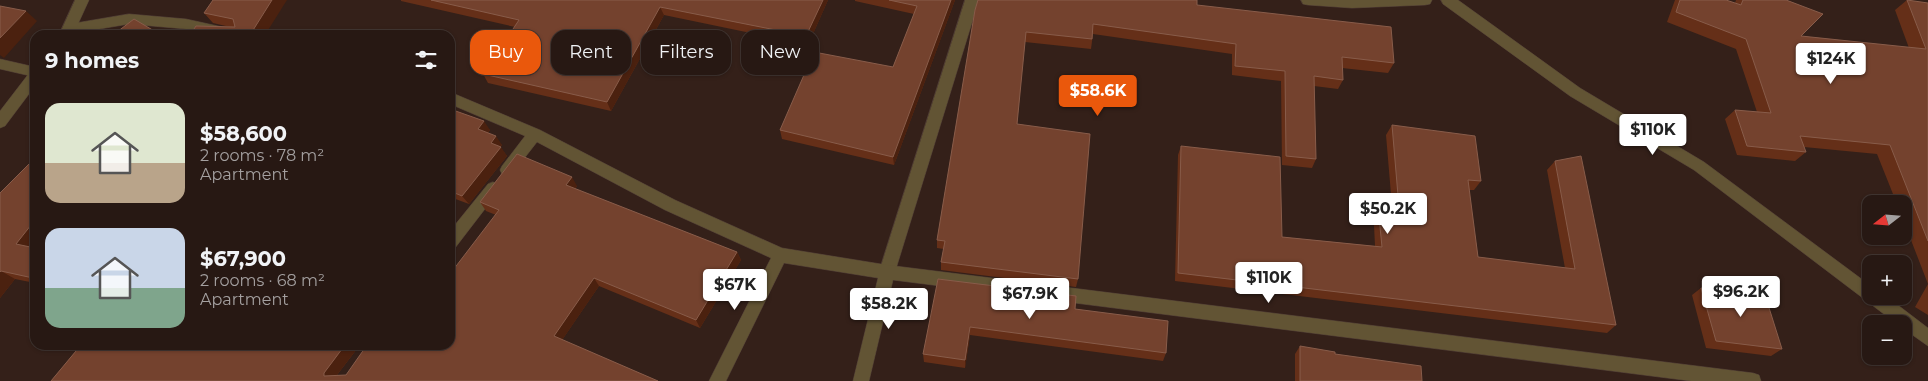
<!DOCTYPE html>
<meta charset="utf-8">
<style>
:root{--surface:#271813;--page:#2f211c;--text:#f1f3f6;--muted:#a4a0a0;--line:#433733;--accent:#ea580c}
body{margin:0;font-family:Montserrat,sans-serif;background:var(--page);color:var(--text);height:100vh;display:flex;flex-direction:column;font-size:19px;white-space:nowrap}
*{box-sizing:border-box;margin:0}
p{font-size:16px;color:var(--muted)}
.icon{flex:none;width:28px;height:28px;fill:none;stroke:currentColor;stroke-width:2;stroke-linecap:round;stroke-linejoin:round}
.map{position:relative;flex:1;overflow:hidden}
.panel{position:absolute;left:30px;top:30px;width:425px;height:320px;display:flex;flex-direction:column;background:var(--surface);border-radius:15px;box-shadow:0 1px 4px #0004,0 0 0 1px var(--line)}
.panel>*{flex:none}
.hud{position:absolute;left:470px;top:30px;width:475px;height:45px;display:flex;gap:10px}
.needle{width:32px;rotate:253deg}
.buttons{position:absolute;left:1862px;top:195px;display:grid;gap:10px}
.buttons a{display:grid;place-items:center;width:50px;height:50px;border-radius:10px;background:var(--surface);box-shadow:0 1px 4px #0004,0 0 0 1px var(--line);font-size:25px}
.price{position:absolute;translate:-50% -42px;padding:0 11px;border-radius:5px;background:#fff;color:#222;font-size:16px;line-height:32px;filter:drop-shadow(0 1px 2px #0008)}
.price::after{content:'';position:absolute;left:50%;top:30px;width:15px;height:11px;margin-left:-8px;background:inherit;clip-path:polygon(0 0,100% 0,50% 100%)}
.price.selected{background:var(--accent);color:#fff}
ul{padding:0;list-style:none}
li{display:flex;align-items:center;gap:15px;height:125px;padding:0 15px}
li span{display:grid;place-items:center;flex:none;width:140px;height:100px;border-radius:15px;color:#555}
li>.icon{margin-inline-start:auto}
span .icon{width:60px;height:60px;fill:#fffc;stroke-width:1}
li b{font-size:21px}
h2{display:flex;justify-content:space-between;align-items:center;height:60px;padding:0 15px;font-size:21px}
.pill{padding:0 18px;border-radius:15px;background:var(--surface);box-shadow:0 1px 4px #0004,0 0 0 1px var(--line);font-size:18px;line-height:45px}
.pill.selected{background:var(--accent);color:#fff}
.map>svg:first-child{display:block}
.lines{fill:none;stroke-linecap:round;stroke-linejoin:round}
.service-casing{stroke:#4f3c35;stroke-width:1}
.minor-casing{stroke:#4f3c35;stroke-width:1}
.tertiary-casing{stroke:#4f3c35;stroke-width:1}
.service{fill:#625434;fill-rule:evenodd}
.minor{fill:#625434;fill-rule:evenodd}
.tertiary{fill:#625434;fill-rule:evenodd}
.wall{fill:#652f18}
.shaded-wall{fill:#4b210f}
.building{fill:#74422e;stroke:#885c4a}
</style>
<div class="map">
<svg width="1928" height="381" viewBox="0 0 1928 381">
<rect width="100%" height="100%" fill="#342019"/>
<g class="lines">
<defs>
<path id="service" d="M965,0H979L895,272L893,277L887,279L881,277L879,272Z"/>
<path id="minor" d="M1301,0H1432L1430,4L1425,5L1352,8L1308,5L1303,4Z
M1441,0H1458L1580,88L1704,162L1871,286V296H1886L1928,328V346L1904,329V324H1897L1694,170L1570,96L1443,4Z
M129,14L186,19L236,30L241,31L243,35H212L186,29L129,24L70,34L65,33L63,29L65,25L70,24Z
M0,59L35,67V77L0,69Z
M450,92L540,130L675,200L782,248L887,265L1753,373L1759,375L1761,381H1691L893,280L869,381H853L878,278L784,263L726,381H709L771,258L665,210L537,142L512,174L507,176L502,174L500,170L502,166L525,136L450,104Z
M493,182L498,184L500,188L498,192L455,248L450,250V231L488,184Z"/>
<path id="tertiary" d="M75,0H89L73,35H59Z
M35,70V86L5,126L0,128V111L30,72Z"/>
</defs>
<use href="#service" class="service-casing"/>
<use href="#minor" class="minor-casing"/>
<use href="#tertiary" class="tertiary-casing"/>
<use href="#service" class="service"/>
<use href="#minor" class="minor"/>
<use href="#tertiary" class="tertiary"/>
</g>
<path class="wall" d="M213,0L265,35L213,23L204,13Z
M401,0H828L808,45L664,15L611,111L488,83L483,74L515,27L401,1Z
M855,0H955L894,165L782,139L780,130L893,67L914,14L855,1Z
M1675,0H1726L1735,3L1736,0H1786L1801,36L1909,48L1895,10L1907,0L1928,3V315L1915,307L1928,284L1904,222V204H1897L1877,154L1804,147L1806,152L1795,161L1737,155L1725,119L1735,110L1757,112L1736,49L1667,22Z
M1197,5L1394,63L1388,73L1342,68L1343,80L1338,89L1314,86L1316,159L1312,168L1282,165L1281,81L1232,75V54L1093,34L1091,49L1025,42L1017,124L1078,279L1076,287L941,270V262L944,249L937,248V240L975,10Z
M450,109L490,130L488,133L502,145L500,147L507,156L469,204L450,197Z
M1392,125L1481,181L1474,190H1469L1478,257L1565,268L1547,170L1555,161L1616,325L1607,333L1175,281L1178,155L1181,146L1282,237L1375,246L1374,225L1379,217L1393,218L1386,135Z
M577,186L575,189L737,252L741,260L700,328L599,286L562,340L658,381H51L81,345H360L337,375H346L450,345L496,215L486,211L480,202Z
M0,193L33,247L35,248V283L15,279L0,298Z
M938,279L1075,309L1166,353L1163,361L970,335L965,368L924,362L923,354Z
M1701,288L1782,349L1771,356L1706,348L1692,295Z
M1300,346L1335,354L1422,381H1295V354Z"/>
<path class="shaded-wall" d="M272,0H287L265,35H250Z
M823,0H828L808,45L806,36Z
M951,0H955L894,165L893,157Z
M660,7L664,15L611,111L607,102Z
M26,11L37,21L4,58L0,55V38Z
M484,121L490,130L484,138L478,129Z
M496,136L502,145L497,152L491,143Z
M501,147L507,156L469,204L462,196Z
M572,177L577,186L571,194L566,185Z
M35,220V245L30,252L16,244Z
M737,252L741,260L700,328L696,320Z
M1,271L15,279L0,298V272Z
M594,278L599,286L560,343L554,336Z
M970,327V335L965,368V360Z
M345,345H360L333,380L324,376V373Z"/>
<path class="building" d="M213,0H272L250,35H190L196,26L235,27L233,19L204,13Z
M431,0H823L806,36L660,7L607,102L483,74L519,20Z
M889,0H951L893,157L780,130L814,52L893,67L917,6Z
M978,0H1197V5L1391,27L1394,63L1342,57L1343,80L1314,76L1316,159L1286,156L1285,71L1235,66L1236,44L1093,24L1092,39L1026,32L1017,124L1090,134L1078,279L941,262L945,241L937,240L975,10Z
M1680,0H1726L1741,5L1743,0H1786L1823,14L1801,36L1926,49L1907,0L1928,3V241L1890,145L1800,136L1806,152L1747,146L1735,110L1771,113L1746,39L1676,12Z
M0,6L26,11L0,38Z
M134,19L161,35H113Z
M450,109L484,121L478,129L496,136L491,143L501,147L462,196L450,191Z
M1392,125L1475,136L1481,181L1468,180L1478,257L1575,269L1555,161L1581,156L1616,325L1178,273L1181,146L1280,157L1282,237L1382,247L1379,217L1400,219Z
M517,154L572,177L566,185L737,252L696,320L594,278L554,336L658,381H51L81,345H345L324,373V376L346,375L367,345H450V274L499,210L480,202Z
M35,158V220L16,244L35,248V276L33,278L1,271L0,272V193Z
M938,279L1076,296L1075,309L1168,321L1166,353L970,327L965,360L923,354Z
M1701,288L1765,295L1782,349L1716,341Z
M1300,346L1335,352V354L1421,366L1422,381H1300Z"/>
</svg>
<div class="buttons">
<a><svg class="needle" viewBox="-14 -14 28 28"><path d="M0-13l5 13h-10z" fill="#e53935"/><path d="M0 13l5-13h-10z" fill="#a4a0a0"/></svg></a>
<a>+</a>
<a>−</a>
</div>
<b class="price" style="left:1831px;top:85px">$124K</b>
<b class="price selected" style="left:1098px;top:117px">$58.6K</b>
<b class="price" style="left:1653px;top:156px">$110K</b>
<b class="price" style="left:1388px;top:235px">$50.2K</b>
<b class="price" style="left:1269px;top:304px">$110K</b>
<b class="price" style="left:735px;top:311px">$67K</b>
<b class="price" style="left:1741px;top:318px">$96.2K</b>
<b class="price" style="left:1030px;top:320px">$67.9K</b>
<b class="price" style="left:889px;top:330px">$58.2K</b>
<div class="hud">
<a class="pill selected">Buy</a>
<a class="pill">Rent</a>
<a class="pill">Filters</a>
<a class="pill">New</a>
</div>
<section class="panel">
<h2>9 homes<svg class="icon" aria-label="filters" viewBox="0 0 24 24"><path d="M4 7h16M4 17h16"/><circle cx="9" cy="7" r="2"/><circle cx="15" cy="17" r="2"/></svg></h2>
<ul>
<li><span style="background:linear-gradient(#dfe7d0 60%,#b9a48a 0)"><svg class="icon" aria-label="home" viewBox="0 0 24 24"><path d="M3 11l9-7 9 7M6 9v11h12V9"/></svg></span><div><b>$58,600</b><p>2 rooms · 78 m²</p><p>Apartment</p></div></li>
<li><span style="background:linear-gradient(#c9d6e8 60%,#7fa58c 0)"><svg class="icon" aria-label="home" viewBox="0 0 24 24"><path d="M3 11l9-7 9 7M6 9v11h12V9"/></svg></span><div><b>$67,900</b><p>2 rooms · 68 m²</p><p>Apartment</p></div></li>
</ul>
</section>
</div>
